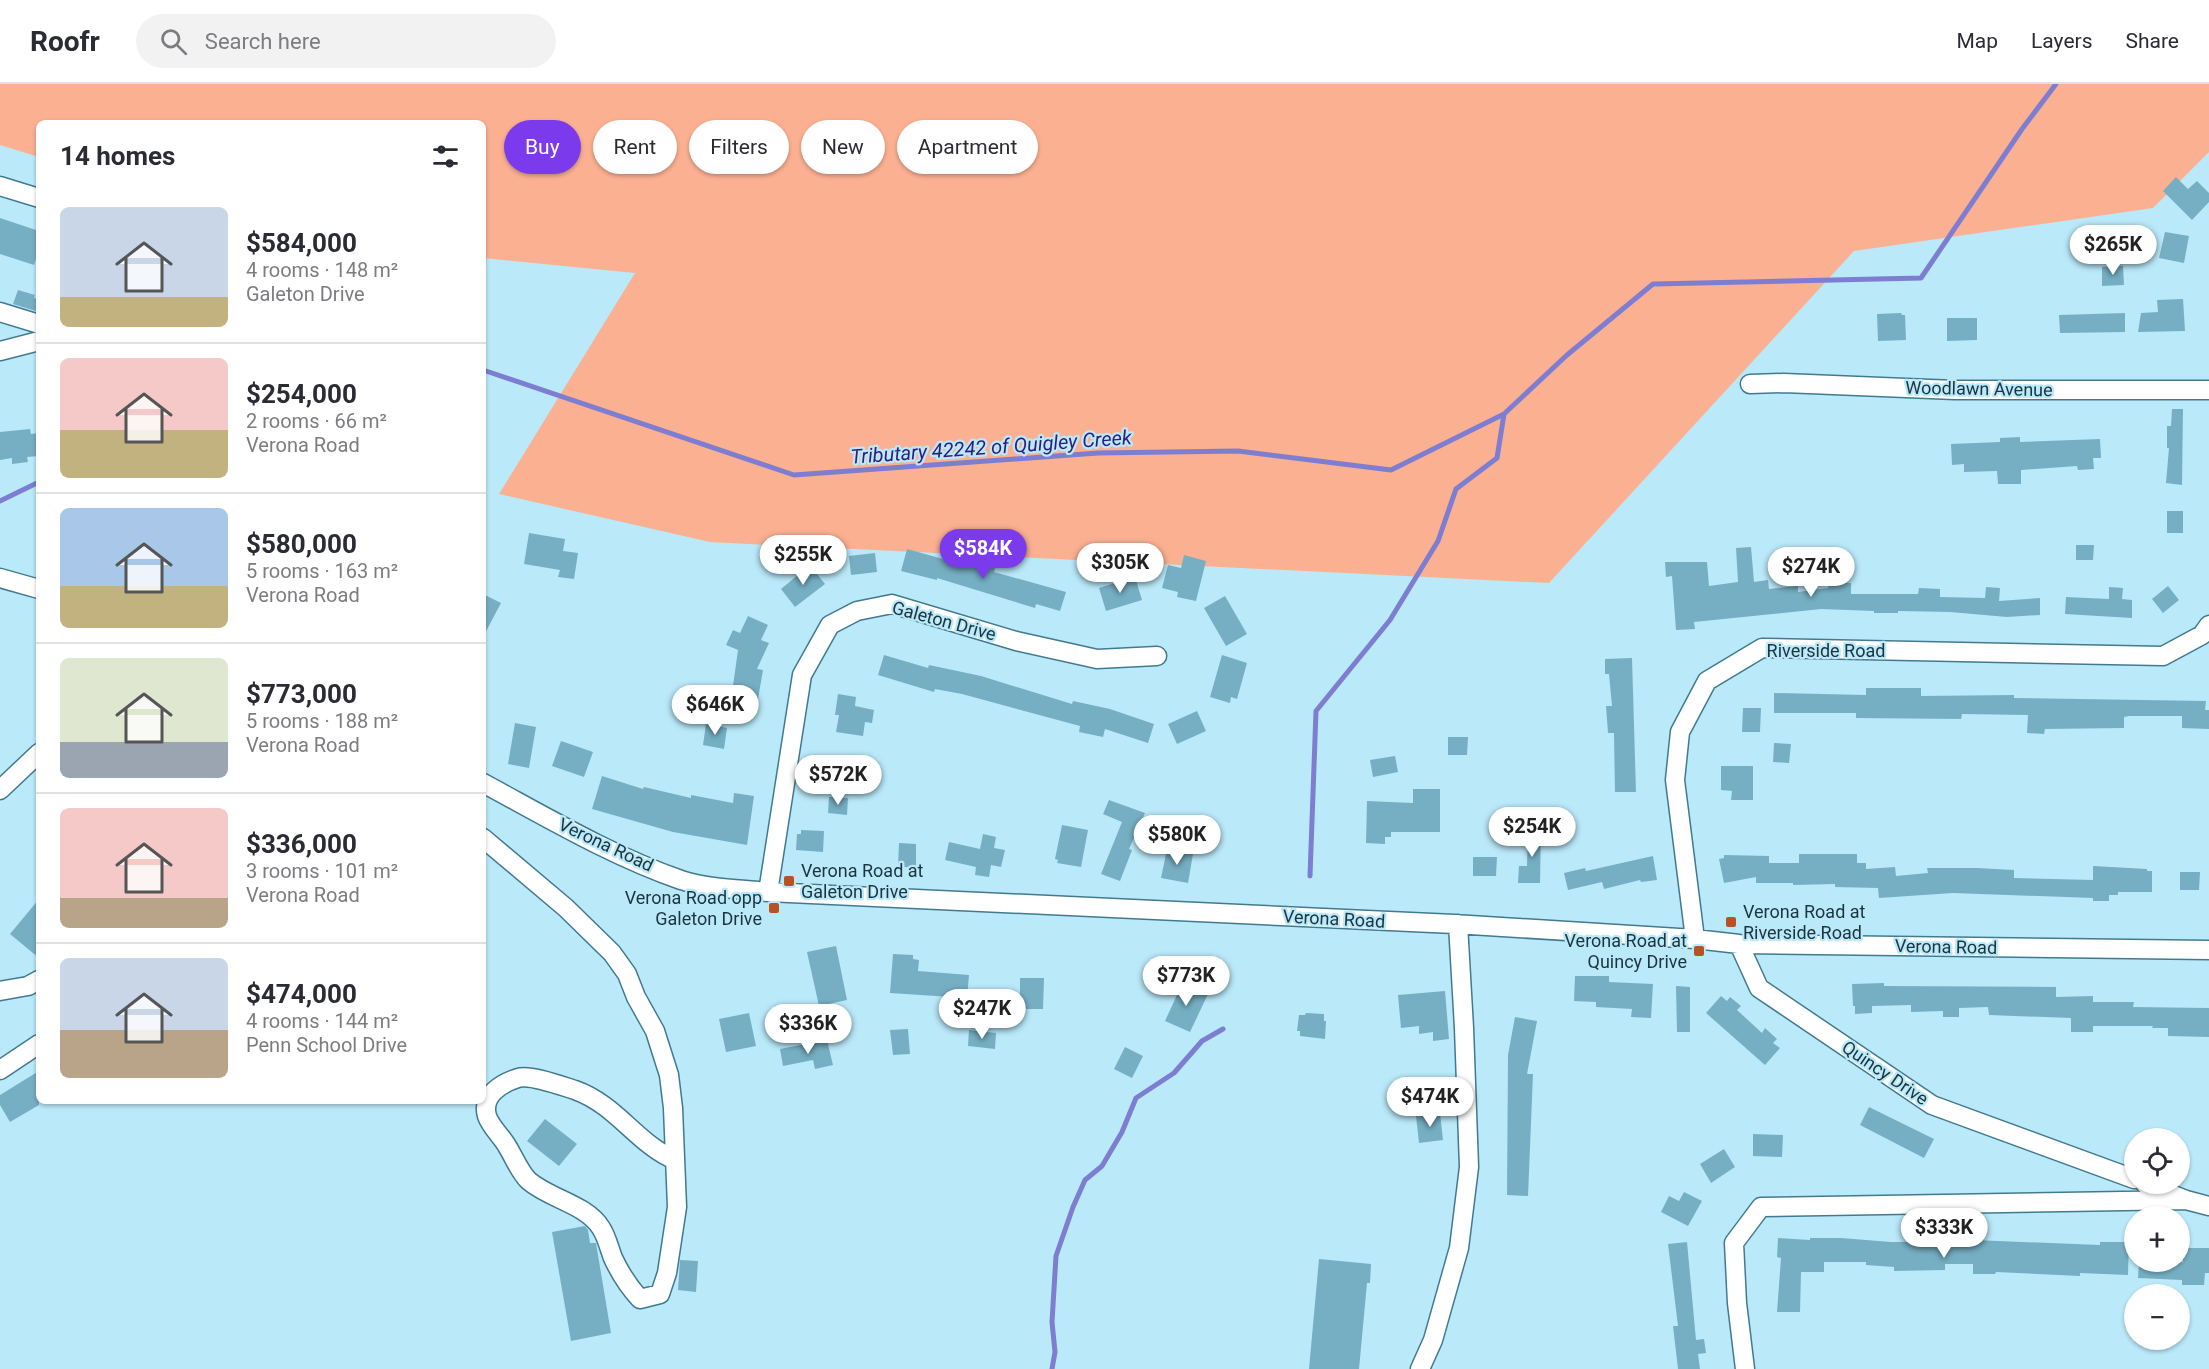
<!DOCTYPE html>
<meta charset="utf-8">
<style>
:root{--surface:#fff;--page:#f2f2f3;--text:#2b2b33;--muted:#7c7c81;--line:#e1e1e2;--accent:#7c3aed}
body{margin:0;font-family:Roboto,sans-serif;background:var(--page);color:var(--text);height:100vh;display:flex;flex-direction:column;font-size:22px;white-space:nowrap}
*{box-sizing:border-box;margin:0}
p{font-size:20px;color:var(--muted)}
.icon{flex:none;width:33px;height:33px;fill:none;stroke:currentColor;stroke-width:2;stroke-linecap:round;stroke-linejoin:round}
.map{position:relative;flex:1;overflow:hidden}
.details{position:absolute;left:36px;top:36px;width:450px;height:984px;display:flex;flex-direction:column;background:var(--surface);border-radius:9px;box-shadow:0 2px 4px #0004}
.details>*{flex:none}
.top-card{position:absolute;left:504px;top:36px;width:570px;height:54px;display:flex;gap:12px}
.buttons{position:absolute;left:2124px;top:1044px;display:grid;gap:12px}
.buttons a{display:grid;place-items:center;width:66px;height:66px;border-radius:50%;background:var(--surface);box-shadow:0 2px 4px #0004;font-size:30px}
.price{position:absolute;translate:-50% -51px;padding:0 14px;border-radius:21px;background:#fff;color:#222;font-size:20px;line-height:39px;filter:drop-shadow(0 2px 3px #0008)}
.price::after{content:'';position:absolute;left:50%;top:36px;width:18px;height:14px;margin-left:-9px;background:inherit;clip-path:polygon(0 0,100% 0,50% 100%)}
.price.active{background:var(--accent);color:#fff}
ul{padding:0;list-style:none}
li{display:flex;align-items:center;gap:18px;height:150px;padding:0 24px}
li+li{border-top:2px solid var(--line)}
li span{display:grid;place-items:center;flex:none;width:168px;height:120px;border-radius:9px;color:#555}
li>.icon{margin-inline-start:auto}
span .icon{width:72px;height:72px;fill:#fffc;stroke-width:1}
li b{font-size:26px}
h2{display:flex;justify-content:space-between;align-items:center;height:72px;padding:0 24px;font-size:26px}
.chip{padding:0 21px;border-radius:27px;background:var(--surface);box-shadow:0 2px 4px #0004;font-size:21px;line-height:54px}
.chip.active{background:var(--accent);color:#fff}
header{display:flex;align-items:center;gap:36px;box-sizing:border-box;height:84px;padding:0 30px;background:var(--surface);border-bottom:2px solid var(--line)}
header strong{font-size:28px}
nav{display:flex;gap:33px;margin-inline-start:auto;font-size:21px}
.search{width:420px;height:54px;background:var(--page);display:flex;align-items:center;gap:15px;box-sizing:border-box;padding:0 21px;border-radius:33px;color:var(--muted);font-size:22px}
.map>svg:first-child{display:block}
.green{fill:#fbb092}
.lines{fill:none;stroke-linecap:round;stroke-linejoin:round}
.stream{stroke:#7d7dd1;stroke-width:5}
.building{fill:#76afc4}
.minor-casing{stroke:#417a8e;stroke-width:21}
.minor{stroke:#fff;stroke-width:18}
.poi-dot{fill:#b85225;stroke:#bae9fa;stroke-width:2}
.labels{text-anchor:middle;stroke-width:4.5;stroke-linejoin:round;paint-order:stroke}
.street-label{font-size:18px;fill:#1c343d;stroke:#bae9fa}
.poi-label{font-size:18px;fill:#1c343d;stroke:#bae9fa;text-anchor:start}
.water-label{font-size:20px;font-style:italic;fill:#2f1c7f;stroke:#bae9fa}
</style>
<header>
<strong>Roofr</strong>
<div class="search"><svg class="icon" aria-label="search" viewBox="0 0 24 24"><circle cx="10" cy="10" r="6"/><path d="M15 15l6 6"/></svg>Search here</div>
<nav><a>Map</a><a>Layers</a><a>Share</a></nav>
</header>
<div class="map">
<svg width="2209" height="1285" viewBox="0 0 2209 1285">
<rect width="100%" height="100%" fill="#bae9fa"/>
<path class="green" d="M0,0H2209V68L2153,124L1854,167L1549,499L710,458L499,410L635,189L483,174V39H39V73L0,61Z"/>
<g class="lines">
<path class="stream" d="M483,286L794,391L1098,369L1238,367L1391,386L1504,330L1567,271L1653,200L1921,194L2022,45L2056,0
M0,417L39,398
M1310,792L1316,627L1390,536L1438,457L1456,405L1497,374L1504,330
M1052,1285L1055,1268L1052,1238L1056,1172L1073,1123L1085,1096L1102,1082L1122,1048L1136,1014L1174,989L1202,957L1223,945"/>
</g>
<path class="building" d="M2176,93L2188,105L2197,97L2209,109V118L2192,136L2163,107Z
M0,134L39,147V166L34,181L0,170Z
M2165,148L2189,152L2184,179L2159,174Z
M2123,182L2124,201L2102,202V183Z
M18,206L35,211L34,214L39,215V228L13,220Z
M2183,215L2185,247L2138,248L2141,229L2158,228L2157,216Z
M1901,229L1902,231H1905L1906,256L1878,257L1877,230Z
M2125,229V248L2060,249L2059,231Z
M1947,234H1977V256L1947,257Z
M2172,325H2183L2182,401L2166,399L2169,364H2167V342H2171Z
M30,345L31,350L39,349V372L27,373L28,378L12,380V374L0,376V348Z
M2020,353V358L2100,355L2101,374H2093L2094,385L2078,386L2077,382L2021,386V400H1998L1997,387L1964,388V380L1952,381L1951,360L2000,358V354Z
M2167,427H2183V449H2167Z
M529,449L565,455L563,467L578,469L574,495L558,493L560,486L524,480Z
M2076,461H2094L2093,476H2076Z
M1751,463L1754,498L1768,496L1769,505L1798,502V508L1828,504L1829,499H1851V510H1918L1919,504L1940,505V513L1985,514L1986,503L2000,504L1999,517L2040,514V531L2007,533L1950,528L1898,527V529H1874V527L1821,525L1694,538L1695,545L1676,546L1672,492L1666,493L1665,478H1707L1709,502L1738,498L1736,464Z
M907,465L979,485L982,473L997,477L994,488L1066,508L1060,527L1036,520L1035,524L937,494V496L901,487Z
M875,469L877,488L851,491L849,472Z
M1184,471L1206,477L1196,517L1177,513L1178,508L1162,504L1168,481L1181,484Z
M810,481L825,500L795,523L781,505Z
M1135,493L1142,516L1106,527L1099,504Z
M2168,502L2179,516L2163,529L2152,515Z
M2109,503L2123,504L2122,515L2132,516V534L2065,530L2066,513L2109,515Z
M483,510L501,519L483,553Z
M1225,512L1247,550L1226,562L1204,524Z
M748,532L768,541L761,556L769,559L757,585L763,586L757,621L734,617L735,610L732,609L738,566L726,561L733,546L740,549Z
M884,571L928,584L929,581L981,592L1072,620L1073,617L1110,625L1154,640L1148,659L1105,645L1103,653L1079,648L1080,642L962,610L935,605L934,608L878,591Z
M1222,571L1247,579L1237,615L1231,613L1230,619L1210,613Z
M1632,574L1636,708H1615L1614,649H1608L1606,622H1612L1609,590H1605V575Z
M1866,604H1921V612L2014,611V614L2206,617L2205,626H2209V645L2182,644V632H2129L2124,633V644L2045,645L2044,650L2027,649L2028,631L1962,630L1961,635L1856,634V629H1774V609L1866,611Z
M838,610L856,613L855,622L874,626L872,639L865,638L863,652L836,648L839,631H835Z
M1743,624H1761L1760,648H1742Z
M1197,627L1206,647L1177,660L1168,640Z
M515,639L536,643L529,684L508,680Z
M706,640L727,644L724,665L703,661Z
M1448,653H1468L1467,671H1448Z
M561,657L593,668L584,693L552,682Z
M1774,659L1791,660L1789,679L1773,678Z
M1395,672L1398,688L1373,693L1370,676Z
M1721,682H1753V716H1731L1732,707L1721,706Z
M602,692L643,705L644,703L691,714V711L733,719L734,709L754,712L747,761L673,748L592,725Z
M1413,705H1440V748H1391V753H1385V760L1366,759L1367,717L1413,719Z
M829,713L848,714L847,731L828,729Z
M1109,716L1145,729L1129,765L1132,766L1120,797L1101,790L1122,738L1103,730Z
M1062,741L1088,746L1081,783L1057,779L1058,776L1055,775Z
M1528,743H1541L1540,799H1518L1519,782H1527Z
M801,746L824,747L823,768L796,766L797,750H801Z
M983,750L996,753L994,764L1005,766L1001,783L991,781L989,793L975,791L976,783L945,776L949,758L980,765Z
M899,759L916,760V783H898Z
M1167,765L1193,770L1188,799L1161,794Z
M1799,770H1857V779H1866V785L1895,783L1896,792L1928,789L1927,784H1977L2014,786V794L2093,796V782L2147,785V787H2152V808H2118V811H2109V817H2093V814L1953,809L1879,814L1878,804L1835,803V800L1793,801V799H1756V793L1724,799L1719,775L1724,774V771L1769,772V779H1799Z
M1653,772L1657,796L1641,798L1640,796L1604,805L1602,798L1568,806L1564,789L1585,784L1586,787Z
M1473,773H1497L1496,792H1473Z
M2180,788H2200L2199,806H2180Z
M39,815V874L10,850Z
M836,862L847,916L819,922L807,868Z
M893,870L913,871V875L919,876L918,887L969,891L967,914L890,909Z
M1575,892H1609V898L1653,900L1651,934L1631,933L1632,925L1596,923V918L1574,917Z
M1020,894H1044L1043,925H1020Z
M1183,898L1208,910L1190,948L1165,937Z
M1884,899V902L2056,903V913L2093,912V918H2134L2133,923L2209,924V953L2168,952V944H2152L2153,942H2093V948H2071V934L1989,931L1988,923L1959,924V933H1943V927L1911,928V921L1872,922V929L1855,930V922H1853L1852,900Z
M1676,902L1690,903V948H1677Z
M1445,907L1449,955L1433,957V948L1419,950V942L1401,944L1398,911Z
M1721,912L1727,917L1730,913L1741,922L1737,926L1762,949L1765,944L1777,955L1773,959L1780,964L1765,981L1706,929Z
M749,929L756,962L726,968L719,935Z
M1306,929L1324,930V937H1326L1325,955L1300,952V947H1297L1299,931H1305Z
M1515,933L1537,937L1527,990H1533L1528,1112L1507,1111L1508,971Z
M908,945L910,970L893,971L890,946Z
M969,946L996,949L995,965L968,962Z
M827,956L833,981L815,985L813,976L783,982L780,965Z
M1125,963L1143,972L1132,994L1114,985Z
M39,987V1021L10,1038L0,1021V1011Z
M1869,1023L1934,1055L1924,1074L1860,1041Z
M1440,1029L1443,1056L1419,1059L1416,1032Z
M545,1035L577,1060L559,1082L527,1057Z
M1753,1050L1783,1051L1782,1073L1753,1072Z
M1724,1065L1735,1083L1711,1099L1700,1080Z
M1684,1108L1702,1117L1688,1142L1661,1128L1669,1112L1679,1117Z
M585,1142L588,1146L590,1159H596L611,1249L571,1257L552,1148Z
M1778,1154L1810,1156V1154H1841L1891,1158H1974V1156L2100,1161V1158H2129L2128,1191L2080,1189V1192L1996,1188L1995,1190H1973V1180H1945V1186L1894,1187V1183L1866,1181V1178H1824V1188H1801L1800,1228H1777L1781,1174L1777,1173Z
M1687,1158L1696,1256L1704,1255L1706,1269L1698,1270L1700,1285H1678L1673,1242H1678L1668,1160Z
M2183,1164H2209V1189H2205L2204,1201H2182V1196L2138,1194L2139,1178H2183Z
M1319,1175L1371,1180L1370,1199H1367L1359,1285H1309Z
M680,1176L698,1177L696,1208L678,1206Z"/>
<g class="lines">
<defs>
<path id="minor" d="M0,102L39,114
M0,228L39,240
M0,267L39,257
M1750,300L1784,299L1955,306H2209
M0,494L39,505
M483,699C548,734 612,772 681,796C709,805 740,805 768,808L1454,840L1695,855L1739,860L2209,866
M0,706L39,669
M483,754L566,824L612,869L627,890L636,913L655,947L669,991L673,1024L677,1123L667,1189L660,1210L640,1215C629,1203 620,1189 613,1174C609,1164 607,1153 601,1144C586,1120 550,1115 529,1097C520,1089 514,1073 507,1062C502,1053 490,1042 487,1032C481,1011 502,999 518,994C530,990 562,1002 575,1006C617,1021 637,1060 675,1076
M768,808L802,591L830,541L857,527L892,520L1016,557L1097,575L1157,572
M1695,855L1675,696L1680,648L1707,597L1762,564L2163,572L2202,551L2209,541
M1739,860L1759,904L1932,1021L2134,1095
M0,907L28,902L39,896
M0,986L39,960
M2145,1100L2186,1116L2209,1122
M1420,1285L1433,1256L1459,1164L1469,1083L1464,944L1458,840
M1745,1285L1737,1219L1734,1159L1761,1123L2186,1116"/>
</defs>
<use href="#minor" class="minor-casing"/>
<use href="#minor" class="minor"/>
</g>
<g class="poi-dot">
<rect x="783" y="791" width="12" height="12" rx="3"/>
<rect x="768" y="818" width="12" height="12" rx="3"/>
<rect x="1725" y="832" width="12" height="12" rx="3"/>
<rect x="1693" y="861" width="12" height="12" rx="3"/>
</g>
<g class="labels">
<g class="street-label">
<text transform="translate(1979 305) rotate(1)" y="6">Woodlawn Avenue</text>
<text transform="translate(944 537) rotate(15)" y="6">Galeton Drive</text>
<text x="1826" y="573">Riverside Road</text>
<text transform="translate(606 761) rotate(25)" y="6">Verona Road</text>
<text transform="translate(1334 835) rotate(3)" y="6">Verona Road</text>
<text transform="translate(1946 863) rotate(1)" y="6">Verona Road</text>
<text transform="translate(1885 989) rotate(34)" y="6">Quincy Drive</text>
</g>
<g class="poi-label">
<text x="801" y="793">Verona Road at<tspan x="801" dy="21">Galeton Drive</tspan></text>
<text x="762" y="820" text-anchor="end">Verona Road opp<tspan x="762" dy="21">Galeton Drive</tspan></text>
<text x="1743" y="834">Verona Road at<tspan x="1743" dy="21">Riverside Road</tspan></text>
<text x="1687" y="863" text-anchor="end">Verona Road at<tspan x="1687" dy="21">Quincy Drive</tspan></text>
</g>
<g class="water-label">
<text transform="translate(991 363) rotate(-4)" y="7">Tributary 42242 of Quigley Creek</text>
</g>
</g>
</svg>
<div class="buttons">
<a><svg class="icon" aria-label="locate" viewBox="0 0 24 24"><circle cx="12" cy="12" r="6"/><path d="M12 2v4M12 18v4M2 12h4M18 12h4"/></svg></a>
<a>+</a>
<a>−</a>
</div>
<b class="price" style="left:2113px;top:192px">$265K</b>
<b class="price active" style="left:983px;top:496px">$584K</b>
<b class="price" style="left:803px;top:502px">$255K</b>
<b class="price" style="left:1120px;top:510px">$305K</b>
<b class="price" style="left:1811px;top:514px">$274K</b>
<b class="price" style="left:715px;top:652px">$646K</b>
<b class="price" style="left:838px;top:722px">$572K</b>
<b class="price" style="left:1532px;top:774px">$254K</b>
<b class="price" style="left:1177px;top:782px">$580K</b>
<b class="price" style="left:1186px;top:923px">$773K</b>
<b class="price" style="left:982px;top:956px">$247K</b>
<b class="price" style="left:808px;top:971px">$336K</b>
<b class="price" style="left:1430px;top:1044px">$474K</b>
<b class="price" style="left:1944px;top:1175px">$333K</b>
<div class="top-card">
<a class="chip active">Buy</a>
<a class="chip">Rent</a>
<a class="chip">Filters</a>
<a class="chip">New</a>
<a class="chip">Apartment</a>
</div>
<section class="details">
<h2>14 homes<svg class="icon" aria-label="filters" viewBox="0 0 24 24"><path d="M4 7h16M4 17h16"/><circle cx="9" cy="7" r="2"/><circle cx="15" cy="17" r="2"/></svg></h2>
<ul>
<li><span style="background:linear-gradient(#c9d6e8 75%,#c2b280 0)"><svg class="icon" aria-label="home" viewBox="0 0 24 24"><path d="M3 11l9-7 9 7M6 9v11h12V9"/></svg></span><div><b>$584,000</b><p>4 rooms · 148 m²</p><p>Galeton Drive</p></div></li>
<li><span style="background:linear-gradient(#f6c9c9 60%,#c2b280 0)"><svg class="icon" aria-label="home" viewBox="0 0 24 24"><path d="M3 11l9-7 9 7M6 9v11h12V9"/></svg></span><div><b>$254,000</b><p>2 rooms · 66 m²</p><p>Verona Road</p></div></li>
<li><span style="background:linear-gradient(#a9c7e8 65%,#c2b280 0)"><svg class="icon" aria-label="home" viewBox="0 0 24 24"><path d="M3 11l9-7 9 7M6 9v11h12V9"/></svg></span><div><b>$580,000</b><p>5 rooms · 163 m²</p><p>Verona Road</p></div></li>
<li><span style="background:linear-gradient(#dfe7d0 70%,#9aa5b1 0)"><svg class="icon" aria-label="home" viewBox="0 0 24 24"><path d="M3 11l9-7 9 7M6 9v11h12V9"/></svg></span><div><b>$773,000</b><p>5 rooms · 188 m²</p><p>Verona Road</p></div></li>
<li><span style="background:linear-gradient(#f6c9c9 75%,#b9a48a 0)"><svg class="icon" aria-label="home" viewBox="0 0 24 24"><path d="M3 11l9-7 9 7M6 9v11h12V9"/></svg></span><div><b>$336,000</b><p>3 rooms · 101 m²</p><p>Verona Road</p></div></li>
<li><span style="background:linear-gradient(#c9d6e8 60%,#b9a48a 0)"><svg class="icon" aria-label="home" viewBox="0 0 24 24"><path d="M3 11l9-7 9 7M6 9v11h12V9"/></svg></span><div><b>$474,000</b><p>4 rooms · 144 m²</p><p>Penn School Drive</p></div></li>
</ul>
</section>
</div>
